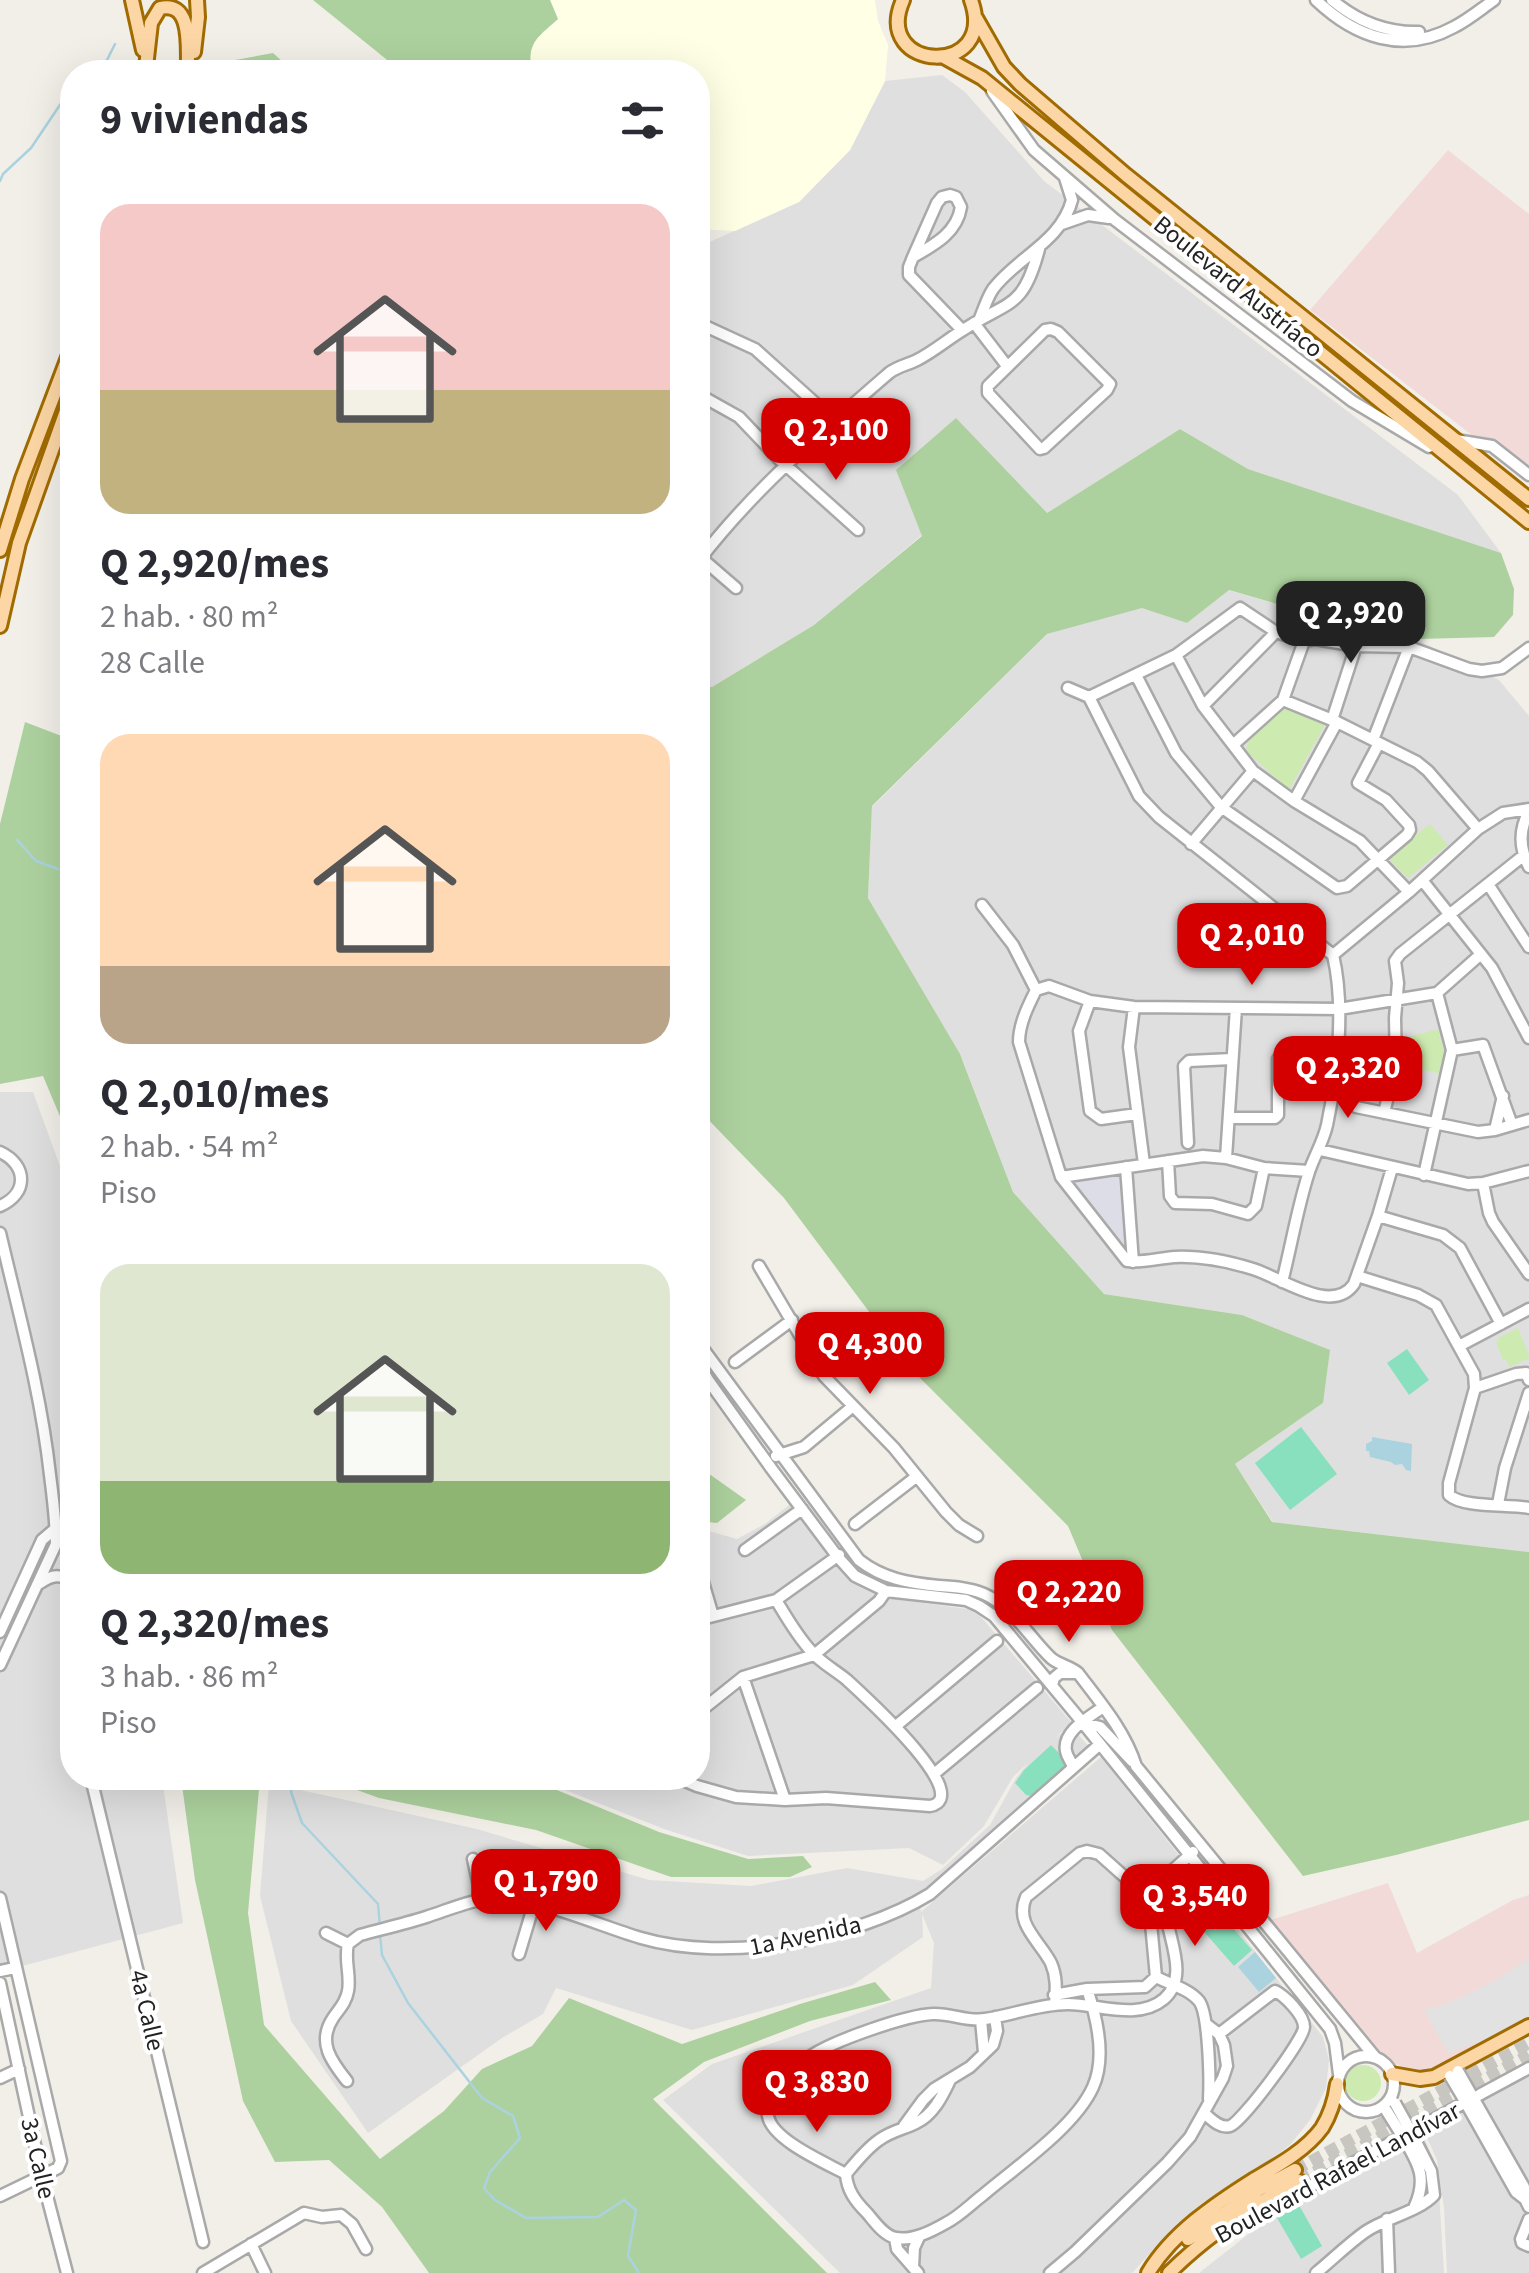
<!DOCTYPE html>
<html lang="es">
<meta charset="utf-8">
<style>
:root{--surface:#fff;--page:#f2f2f3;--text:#2b2b33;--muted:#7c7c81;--accent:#d40000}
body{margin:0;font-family:"Source Sans 3",sans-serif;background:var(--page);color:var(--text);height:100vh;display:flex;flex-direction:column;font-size:38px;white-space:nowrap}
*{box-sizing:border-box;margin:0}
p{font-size:32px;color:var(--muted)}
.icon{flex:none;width:55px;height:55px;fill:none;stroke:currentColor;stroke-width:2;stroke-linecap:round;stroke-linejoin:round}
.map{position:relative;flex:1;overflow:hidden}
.side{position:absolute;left:60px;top:60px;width:650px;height:1730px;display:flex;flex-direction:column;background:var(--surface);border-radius:40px;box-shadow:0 10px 40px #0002}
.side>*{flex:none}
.price{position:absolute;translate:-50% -85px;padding:0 22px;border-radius:20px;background:var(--accent);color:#fff;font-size:32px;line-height:65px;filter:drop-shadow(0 2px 5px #0008)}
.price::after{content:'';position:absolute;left:50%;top:60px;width:30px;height:22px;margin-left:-15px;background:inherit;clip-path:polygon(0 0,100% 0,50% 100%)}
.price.selected{background:#222;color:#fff}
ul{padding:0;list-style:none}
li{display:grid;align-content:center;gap:20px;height:530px;padding:0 40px}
li span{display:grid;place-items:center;height:310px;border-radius:30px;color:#555}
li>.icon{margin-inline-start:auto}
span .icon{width:180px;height:180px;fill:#fffc;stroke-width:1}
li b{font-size:42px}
h2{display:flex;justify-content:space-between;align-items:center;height:120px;padding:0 40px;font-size:42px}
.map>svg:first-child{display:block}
.residential{fill:#e0dfdf}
.commercial{fill:#f2dad9}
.education{fill:#ffffe5}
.grass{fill:#cdebb0}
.forest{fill:#add19e}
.pitch{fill:#88e0be}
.parking{fill:#e2e2e2}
.plaza{fill:#dddde8}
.water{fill:#aad3df}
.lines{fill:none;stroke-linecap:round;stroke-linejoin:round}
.stream{stroke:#aad3df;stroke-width:2.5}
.major-tunnel{stroke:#c8c6c1;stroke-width:12;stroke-dasharray:12 6;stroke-linecap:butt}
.minor-casing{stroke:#a9a9a9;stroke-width:15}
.major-casing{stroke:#a06b00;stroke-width:18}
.minor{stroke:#fff;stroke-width:10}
.major{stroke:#fcd6a4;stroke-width:12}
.minor-bridge-casing{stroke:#a9a9a9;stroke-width:15;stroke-linecap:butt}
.minor-bridge{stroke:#fff;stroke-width:10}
.labels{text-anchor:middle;stroke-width:8;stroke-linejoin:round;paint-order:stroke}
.street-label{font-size:25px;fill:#222;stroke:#fff}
</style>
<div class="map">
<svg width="1529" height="2273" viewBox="0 0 1529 2273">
<rect width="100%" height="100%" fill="#f2efe9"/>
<path class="residential" d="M942,75L965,92L1044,181L1458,495L1501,553L1248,469L1180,429L1047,513L922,535L814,625L712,687L698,686V244H705L799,202L850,150L885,81Z
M1228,590L1304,612L1381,622L1499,680L1529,716V1552L1273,1522L1235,1464L1323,1403L1242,1315L1104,1294L1013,1192L963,1061L868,898L872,807L1047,634L1142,607L1187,623Z
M0,1092H33L72,1199V1778H162L183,1923L0,1972Z
M794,1501L845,1570L871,1591L901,1600L975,1610L1071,1722L1055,1739L1070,1726L1097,1755L920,1907L921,1912L1101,1757L1323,2037L1329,2060L1326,2088L1310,2120L1290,2145L1247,2177L1202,2203L1166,2236L1132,2273H840L663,2100L712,2064L931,1988L934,1943L922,1914L923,1937L853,1985L692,2030L556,1988L543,2014L502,2038L368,2133L291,2021L260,1896L269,1783L477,1829L649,1880L751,1886L847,1868L923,1881L942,1869L990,1825L1016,1778L1028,1763L1013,1777L984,1826L943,1865L909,1848L748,1856L664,1829L555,1786L548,1778H698V1528L737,1539L765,1524Z
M1529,2076V2273H1447L1444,2208L1437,2160L1425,2133Z
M1422,2133L1433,2158L1439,2192L1444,2273H1199L1269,2218Z"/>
<path class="commercial" d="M1448,150L1529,214V479L1310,310Z
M1388,1883L1417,1953L1513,1900L1529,1895V2024L1440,2073H1413L1383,2057L1359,2034L1268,1921Z"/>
<path class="education" d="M550,0H875L878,21L888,45L885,81L850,150L799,202L735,231L698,229V72H532L529,57L534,41L558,19Z"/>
<path class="grass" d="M1285,706L1326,723L1289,790L1245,750L1250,739Z
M1430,824L1448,845L1408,878L1387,857Z
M1438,1029L1444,1051L1442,1074L1410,1067L1405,1038Z
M1518,1328L1529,1356L1528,1359L1509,1367L1506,1359L1503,1360L1496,1342L1499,1341L1498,1338Z
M1345 2083a18 18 0 1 1 36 0a18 18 0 1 1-36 0Z"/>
<path class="forest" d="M313,0H550L558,19C538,37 526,43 532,72H402Z
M273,53L294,72H224L235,60Z
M956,418L1047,513L1180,429L1248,469L1501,553L1514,589L1513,615L1494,637L1419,639L1380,622L1304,612L1229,590L1187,623L1142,608L1047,634L872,806L868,898L960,1054L1013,1192L1104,1294L1242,1315L1330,1350L1323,1403L1235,1464L1272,1522L1529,1552V1820L1396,1855L1303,1876L1112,1630L1068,1526L879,1337L870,1313L784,1198L698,1109V686L712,687L814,625L922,536L896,470Z
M25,722L72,740V1145L43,1076L0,1084V824Z
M698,1466L746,1500L717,1523L698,1521Z
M181,1778H260L248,1913L264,2025L380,2159L444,2111L482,2069L532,2046L569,1998L682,2044L800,2004L875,1982L891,2000L810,2021L704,2062L653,2099L827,2273H429L382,2207L329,2160L275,2162L243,2101L195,1880Z
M324,1778H543L552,1788L659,1832L748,1859L803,1856L812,1867L790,1877H671L536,1830L379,1798Z"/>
<path class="pitch" d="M1407,1349L1429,1380L1409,1395L1387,1363Z
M1301,1427L1337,1474L1290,1510L1255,1463Z
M1051,1745L1064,1758L1062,1760L1067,1765L1032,1796L1026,1795L1015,1783L1024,1770Z
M1218,1911L1252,1950L1234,1966L1200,1927Z
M1299,2205L1322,2246L1301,2259L1277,2218Z"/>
<path class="parking" d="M1529,1958V2016L1487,2039L1448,2053L1424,2010L1444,2005L1474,1991L1498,1979Z"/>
<path class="plaza" d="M1126,1167L1133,1254L1069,1176Z"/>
<path class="water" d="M1372,1437L1412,1444L1411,1471L1406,1470L1402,1464L1395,1465L1391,1462L1370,1457L1369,1451H1366V1444L1372,1441Z
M1255,1952L1276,1978L1259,1992L1238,1967Z"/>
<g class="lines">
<path class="stream" d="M95,72L107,60L115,44
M0,181L3,174L31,148L72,87
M17,840L36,861L72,874
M295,1778L291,1792L302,1823L378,1904L380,1927
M380,1935L382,1955L408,2003L482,2098L513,2116L520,2138L490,2172L484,2188L495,2200L526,2218L598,2217L624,2200L636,2210L628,2256L639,2273"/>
<path class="major-tunnel" d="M1295,2170L1529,2043
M1299,2181L1529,2055"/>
<defs>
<path id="minor" d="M1316,0C1355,37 1403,55 1454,27C1468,20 1481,9 1494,0
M1332,0C1357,21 1386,33 1419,32
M992,91L1034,150L1115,220L1352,401L1429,447
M950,195L956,197L961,207C957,233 934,245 913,257L937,203L942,197Z
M1062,224L1088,215L1109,218
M913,257L909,267V275L962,330
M980,318C984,309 987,298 993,289C1017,257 1061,242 1072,200L1065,178
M974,323L1007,366
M698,326H705L755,349L834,420
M1051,329L1058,332L1110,384L1107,390L1044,448L1040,449L988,393V386L1045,330Z
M698,394L739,417L780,460L858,530
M1456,440L1492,446L1529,475
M699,556L736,588
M698,562C752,491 822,431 889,373C898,366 907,365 917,360C933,352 948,339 963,330C1009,300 1023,310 1039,249
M1176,655L1203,706L1253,771L1294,801L1360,841L1409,892
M1136,675L1176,753L1221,807L1337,888L1347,886L1407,835L1410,830L1409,825L1386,800L1358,783L1379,743
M1068,688L1089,697L1139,796L1159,817L1333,955C1345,1005 1338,1073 1327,1125C1323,1143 1313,1158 1308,1175C1297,1210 1291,1247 1282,1282
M1089,697L1176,655L1240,608L1276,632L1304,641L1315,639L1356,646L1409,647L1469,669L1482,671L1502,668L1529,648
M1283,700L1337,722L1417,762L1428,771L1478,829
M1203,706L1276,632
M1332,720L1356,646
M1373,740L1409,647
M1233,745L1283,700L1304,641
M1294,801L1337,722
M1529,811C1519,830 1519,847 1529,867
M1191,844L1253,771
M1422,880L1492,968L1529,1038
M1488,884L1529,947
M982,905L1013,945L1036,990
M1333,955L1409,892L1478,829L1503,813L1529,809
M1090,1001L1079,1031L1090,1111L1101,1119L1137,1114
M1134,1007L1129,1047L1144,1164
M1452,1050L1483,1045L1512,1125
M1356,1107L1478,1132L1495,1130L1529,1120
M1384,1113L1396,1063L1395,1018L1398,983L1395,961L1400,954L1523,856
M1229,1118H1275L1278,1115V1059L1282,1055L1335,1062
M1495,1130L1503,1096
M1188,1143L1184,1066L1189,1061L1232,1059
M1320,1150L1468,1184L1483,1183L1529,1171
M0,1152C28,1165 28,1194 0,1206
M1226,1158L1236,1008
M1168,1161L1170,1196L1175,1203L1212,1204L1248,1214L1256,1206L1264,1168
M1126,1167L1133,1262
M1392,1168L1378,1216L1354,1284C1332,1316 1280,1277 1253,1269C1230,1262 1200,1256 1175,1257C1159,1258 1143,1263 1127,1261L1061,1177L1019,1042C1019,1024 1028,1006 1036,990L1049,986L1090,1001L1134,1007L1339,1009L1437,993L1481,954
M1424,1175L1452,1050L1437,993
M1061,1177L1203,1156L1226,1158L1264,1168L1309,1171
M1483,1183L1489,1213L1493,1222L1529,1274
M1378,1216L1443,1235L1460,1248L1501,1324
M0,1233C19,1314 41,1393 50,1475C53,1498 56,1521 56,1544L0,1665
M759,1266L824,1376L894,1448L946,1512L959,1525L977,1536
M1357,1276L1418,1295L1436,1305L1474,1374L1475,1388L1449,1483V1495C1463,1508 1508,1504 1529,1508
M698,1342L859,1560C883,1579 909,1583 939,1586C954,1587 970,1588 984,1594C1012,1606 1030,1638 1051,1658C1059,1665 1070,1666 1078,1673C1100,1702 1125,1731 1136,1766L1375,2057
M1459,1346L1529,1309
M698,1361L708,1380L771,1468L837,1556L855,1576L886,1591L966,1600L979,1606L994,1616L1083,1723L1330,2029L1335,2043L1339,2074
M735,1362L792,1320
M1475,1388L1516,1374L1526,1373L1529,1380
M776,1456L804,1447L852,1407
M1498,1504L1505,1468L1529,1393
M855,1524L916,1477
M56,1528L72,1538
M745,1550L802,1509
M698,1565L713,1616
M40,1583C52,1575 61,1573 72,1583
M698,1620L776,1600L839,1555
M0,1632L42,1540L56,1528
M743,1677L785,1800
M1052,1685L1054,1678L1060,1673H1077
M698,1713L743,1677L814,1655L879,1601L886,1591
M1084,1723L1100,1727L1132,1761
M896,1726L997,1641
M1073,1767C1071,1761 1067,1757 1066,1751C1062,1731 1090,1717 1103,1707
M934,1774L1037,1688
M91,1778L203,2242
M678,1778L697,1786L736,1797L785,1800L826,1798L930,1806C977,1797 861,1693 847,1680C835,1670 821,1663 811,1651C797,1636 787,1618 776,1600
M473,1859L482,1900
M1145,1895L1193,1852
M0,1898L61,2161L58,2168L0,2196
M326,1933L348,1944
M519,1954L534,1904
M0,1971L15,1968
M1156,1977C1170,1984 1189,1989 1199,2001C1209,2014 1210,2081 1209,2099
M0,1983L42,2177L67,2273
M1054,1995L1087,1989L1145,1987L1156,1977
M1055,2004C1056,1989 1057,1977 1051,1963C1040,1941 1014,1924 1026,1897L1080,1853L1087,1851L1099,1854L1145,1895L1150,1913L1156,1977
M981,2020L984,2052
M1338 2084a28 28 0 1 1 56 0a28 28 0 1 1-56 0Z
M0,2078L19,2069
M950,2080C942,2097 933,2115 916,2123C904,2129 891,2131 879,2140C866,2149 856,2162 846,2174C847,2190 855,2201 867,2213C874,2221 884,2236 896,2238C913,2241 932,2231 946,2223C960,2216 971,2204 983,2195C1016,2167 1075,2127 1093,2087C1106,2058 1097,2018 1087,1989
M347,2081C331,2061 317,2042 333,2018C339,2009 346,2003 348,1991C351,1975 344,1960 348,1944L360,1935C382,1929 404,1924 426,1917C451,1909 474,1898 500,1898C541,1899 600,1926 641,1938C726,1963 855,1940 930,1894L1099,1745
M1471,2094L1524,2187L1525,2199
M1463,2098L1516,2192L1525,2199L1529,2207
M1204,2113C1211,2119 1220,2129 1230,2126C1242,2122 1305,2038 1304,2027C1304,2015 1285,1996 1275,1991L1219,2034
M904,2126L923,2100L934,2089L970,2067L993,2045L997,2031L995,2017
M1401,2134C1417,2162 1429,2176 1414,2208
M846,2174C826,2163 772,2140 768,2116C765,2100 779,2087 789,2077C796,2070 802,2062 811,2056C833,2041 906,2015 933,2014C951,2013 967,2022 985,2019C1013,2015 1039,2004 1068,2004C1098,2004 1138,2021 1164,1999C1189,1977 1169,1941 1166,1913L1176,1898L1204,1874
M1387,2219L1389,2273
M1529,2219L1521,2239L1522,2243L1529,2246
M1227,2231L1529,2068
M895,2238L897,2249L918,2273
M251,2244L265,2273
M913,2267L914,2248L919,2237
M203,2273L304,2213L322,2217L341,2215L352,2224L366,2249
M1050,2273L1075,2252L1167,2163L1190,2137L1223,2078L1227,2066L1224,2045L1219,2034L1206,2024
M1316,2273C1332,2260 1348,2244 1365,2232C1385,2218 1418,2212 1434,2195L1431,2171L1410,2130"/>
<path id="major" d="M132,0L143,50
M903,0C871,73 999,78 971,0
M976,18L1004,67L1020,84L1126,175L1529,499
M194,52L198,17L197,0
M944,57L982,78L1529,522
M146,67L151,23L160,8C194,0 187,52 188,72
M0,550L22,479L72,347
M0,626L19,543L72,394
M1392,2074L1420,2079L1434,2077L1529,2026
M1188,2239L1258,2190L1295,2170
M1148,2273C1172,2233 1215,2204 1253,2180C1277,2166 1305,2151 1322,2128C1330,2115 1335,2099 1337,2084
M1169,2273C1207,2235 1251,2206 1299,2181"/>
</defs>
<use href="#minor" class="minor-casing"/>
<use href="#major" class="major-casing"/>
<use href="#minor" class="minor"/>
<use href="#major" class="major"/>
<defs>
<path id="minor-bridge" d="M1458,2071L1471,2094
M1450,2076L1463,2098
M1395,2103L1410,2130
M1386,2110L1401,2134"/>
</defs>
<use href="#minor-bridge" class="minor-bridge-casing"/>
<use href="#minor-bridge" class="minor-bridge"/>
</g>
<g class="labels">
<g class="street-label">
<text transform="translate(1239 286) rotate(39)" y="9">Boulevard Austríaco</text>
<text transform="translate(805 1935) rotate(-12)" y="9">1a Avenida</text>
<text transform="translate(148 2010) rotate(77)" y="9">4a Calle</text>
<text transform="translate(39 2158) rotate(77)" y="9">3a Calle</text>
<text transform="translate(1337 2172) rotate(-28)" y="9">Boulevard Rafael Landívar</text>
</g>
</g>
</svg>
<b class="price" style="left:836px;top:483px">Q 2,100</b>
<b class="price selected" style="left:1351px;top:666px">Q 2,920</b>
<b class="price" style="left:1252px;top:988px">Q 2,010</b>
<b class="price" style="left:1348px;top:1121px">Q 2,320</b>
<b class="price" style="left:870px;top:1397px">Q 4,300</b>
<b class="price" style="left:1069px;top:1645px">Q 2,220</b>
<b class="price" style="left:546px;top:1934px">Q 1,790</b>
<b class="price" style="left:1195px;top:1949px">Q 3,540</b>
<b class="price" style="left:817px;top:2135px">Q 3,830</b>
<section class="side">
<h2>9 viviendas<svg class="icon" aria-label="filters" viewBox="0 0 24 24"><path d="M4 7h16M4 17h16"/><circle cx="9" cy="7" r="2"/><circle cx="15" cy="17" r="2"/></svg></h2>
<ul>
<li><span style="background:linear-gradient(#f6c9c9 60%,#c2b280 0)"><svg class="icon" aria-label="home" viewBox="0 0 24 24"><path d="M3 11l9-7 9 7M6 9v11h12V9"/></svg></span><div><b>Q 2,920/mes</b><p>2 hab. · 80 m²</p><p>28 Calle</p></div></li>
<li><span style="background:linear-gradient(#ffd9b3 75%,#b9a48a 0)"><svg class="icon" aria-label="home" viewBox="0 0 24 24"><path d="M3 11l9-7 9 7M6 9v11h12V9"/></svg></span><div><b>Q 2,010/mes</b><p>2 hab. · 54 m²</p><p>Piso</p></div></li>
<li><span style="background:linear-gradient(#dfe7d0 70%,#8fb573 0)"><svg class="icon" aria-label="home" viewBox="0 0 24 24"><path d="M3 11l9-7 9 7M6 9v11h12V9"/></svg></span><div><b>Q 2,320/mes</b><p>3 hab. · 86 m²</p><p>Piso</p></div></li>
</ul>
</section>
</div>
